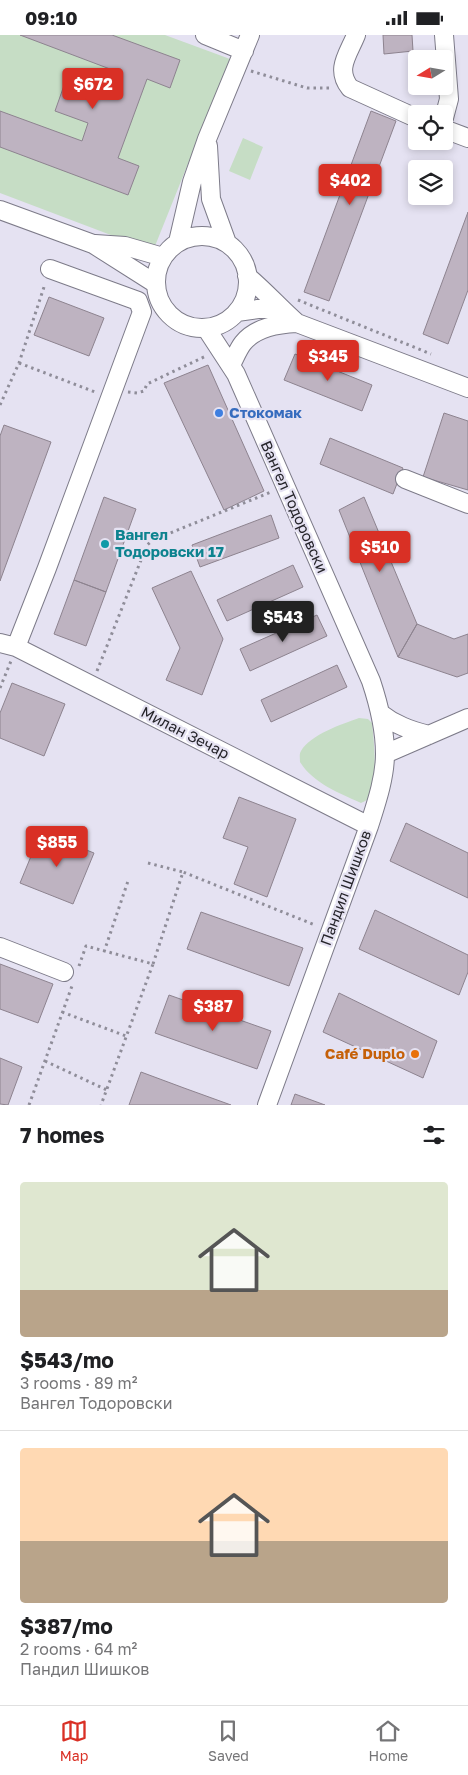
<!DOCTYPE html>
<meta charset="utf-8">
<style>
:root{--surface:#fff;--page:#f6f6f6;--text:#202124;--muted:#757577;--line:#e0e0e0;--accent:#d93025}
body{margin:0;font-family:"Golos Text",sans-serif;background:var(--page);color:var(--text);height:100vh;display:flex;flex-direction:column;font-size:19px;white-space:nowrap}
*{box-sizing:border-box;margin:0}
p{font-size:16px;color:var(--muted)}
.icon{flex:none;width:28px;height:28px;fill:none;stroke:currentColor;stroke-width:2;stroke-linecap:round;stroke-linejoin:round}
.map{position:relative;height:1070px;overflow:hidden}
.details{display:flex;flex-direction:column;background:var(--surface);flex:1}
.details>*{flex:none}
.needle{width:32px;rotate:259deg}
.tools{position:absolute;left:408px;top:15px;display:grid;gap:10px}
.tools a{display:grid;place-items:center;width:45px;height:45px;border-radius:5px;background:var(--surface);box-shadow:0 2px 8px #0003;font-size:25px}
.price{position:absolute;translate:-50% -42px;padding:0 11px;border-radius:5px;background:var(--accent);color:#fff;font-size:16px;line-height:32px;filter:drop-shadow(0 1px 2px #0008)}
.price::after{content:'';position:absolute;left:50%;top:30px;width:15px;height:11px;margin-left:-8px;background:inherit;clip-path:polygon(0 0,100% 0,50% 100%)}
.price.active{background:#222;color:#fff}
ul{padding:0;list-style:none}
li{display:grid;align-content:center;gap:10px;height:265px;padding:0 20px}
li+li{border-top:1px solid var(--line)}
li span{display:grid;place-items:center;height:155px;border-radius:5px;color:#555}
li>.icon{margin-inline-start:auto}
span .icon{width:90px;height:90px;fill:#fffc;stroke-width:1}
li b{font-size:21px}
h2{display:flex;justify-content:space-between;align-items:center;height:60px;padding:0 20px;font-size:21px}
.status{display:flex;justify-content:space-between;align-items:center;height:35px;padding:0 25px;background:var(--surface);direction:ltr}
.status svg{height:14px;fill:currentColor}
.dock{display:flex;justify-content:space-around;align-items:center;height:70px;border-top:1px solid var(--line);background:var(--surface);font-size:14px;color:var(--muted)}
.dock a{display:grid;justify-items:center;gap:2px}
.dock .active{color:var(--accent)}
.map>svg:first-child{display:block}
.green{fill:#c6ddc5}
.building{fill:#beb3c1;stroke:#8d838f}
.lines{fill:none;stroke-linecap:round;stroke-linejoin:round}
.minor-casing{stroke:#7d7b89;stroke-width:20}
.path{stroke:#8f8d99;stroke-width:3;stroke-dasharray:2.5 4;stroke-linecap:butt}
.minor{stroke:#fff;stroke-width:18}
.shop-dot{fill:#3f7fe0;stroke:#e5e2f2;stroke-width:2}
.culture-dot{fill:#0f9aa8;stroke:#e5e2f2;stroke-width:2}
.food-dot{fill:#e8710a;stroke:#e5e2f2;stroke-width:2}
.labels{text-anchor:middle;stroke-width:4.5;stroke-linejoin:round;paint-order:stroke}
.shop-label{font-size:15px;font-weight:bold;fill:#366cbe;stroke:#e5e2f2;text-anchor:start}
.street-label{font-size:15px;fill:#26252b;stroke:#e5e2f2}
.culture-label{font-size:15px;font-weight:bold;fill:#0d838f;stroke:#e5e2f2;text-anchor:start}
.food-label{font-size:15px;font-weight:bold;fill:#c56008;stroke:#e5e2f2;text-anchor:end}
</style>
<div class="status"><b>09:10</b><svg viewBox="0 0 49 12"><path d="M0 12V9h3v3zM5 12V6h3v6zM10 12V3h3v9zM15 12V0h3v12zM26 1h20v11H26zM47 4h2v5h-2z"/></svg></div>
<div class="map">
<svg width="468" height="1070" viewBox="0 0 468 1070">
<rect width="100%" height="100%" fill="#e5e2f2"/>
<path class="green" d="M0,0H165L230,24L153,216L0,158Z
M243,103L263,112L250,145L229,136Z
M359,683L368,684L372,688C374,706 378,746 370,761C368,765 365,766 361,768C339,758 313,748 300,727C300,723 299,719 301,716C310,700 342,689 359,683Z"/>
<path class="building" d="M20,0H112L180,25L170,53L147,44L118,123L139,131L128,160L0,112V76L82,106L88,88L55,76L67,42L102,55L110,34Z
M383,0H412L413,16L384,19Z
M371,76L396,86L329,266L304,257Z
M468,177V255L448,309L423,299Z
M49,262L104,283L89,321L34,300Z
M295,319L372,350L362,376L284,345Z
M208,330L264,456L224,475L164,348Z
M444,378L468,386V455L423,442Z
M4,390L51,407L0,546V401Z
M330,403L403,433L393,459L320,429Z
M104,462L136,474L106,557L74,545Z
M364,462L417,589L398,622L339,475Z
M271,480L279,503L200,532L192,510Z
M293,530L303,552L227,586L217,565Z
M191,536L223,604L202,660L166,645L180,613L152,553Z
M74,545L106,557L86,611L54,599Z
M317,580L327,601L250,636L240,614Z
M417,589L454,604L468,599V638L457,642L398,622Z
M337,630L347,652L271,687L261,665Z
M12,648L65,669L44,721L0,703V678Z
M239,762L296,784L267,862L234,849L248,812L223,803Z
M406,788L468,818V863L390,826Z
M41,797L94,818L73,869L20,848Z
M375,875L468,920V937L459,960L359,914Z
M201,877L303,913L289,951L187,914Z
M0,929L53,949L38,988L0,974Z
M339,958L437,1006L423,1043L323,997Z
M169,960L271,996L257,1034L155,998Z
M0,1023L22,1032L8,1070L0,1069Z
M141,1037L184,1053L231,1070H129Z
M295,1059L325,1070H291Z"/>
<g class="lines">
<defs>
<path id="minor" d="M205,0L244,16
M356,0C348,20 335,34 350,53L416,83
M444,83L449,64L444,0
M444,94L468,103
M208,111L211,164L227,208
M0,175L93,209L156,249
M156 247a46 46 0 1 1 92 0a46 46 0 1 1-92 0Z
M178,207L192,147L207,104L250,0
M95,209L125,211L163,222
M247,241C265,256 280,273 297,288L468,353
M237,277L258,274H281
M206,293L236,339L371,646C379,670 385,694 385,719C385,743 376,769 369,791L267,1070
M233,326C236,320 239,313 243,308C256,292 278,289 297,288
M405,444L468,469
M0,608L16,612L369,791
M16,612L47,533L142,277L138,266L50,234
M380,678C395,690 410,695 429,700
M385,719L468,683
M0,912L64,937"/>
</defs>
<use href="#minor" class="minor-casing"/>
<path class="path" d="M251,36L307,53H332
M298,265L431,319
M19,328L95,357
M128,357L137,358L144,356L147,349L206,321
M0,370L19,328L45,249
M97,636L147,510L153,505L271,457
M0,653L11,626
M148,828L183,837
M104,917L128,846
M153,929L183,837L315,890
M79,931L86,911L153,929L101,1070
M62,977L126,1001
M45,1026L107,1055
M29,1070L72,951"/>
<use href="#minor" class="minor"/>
</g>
<circle class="shop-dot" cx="219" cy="378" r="5"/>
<circle class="culture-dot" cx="105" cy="509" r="5"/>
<circle class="food-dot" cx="415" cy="1019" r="5"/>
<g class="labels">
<g class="shop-label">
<text x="229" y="383">Стокомак</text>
</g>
<g class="street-label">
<text transform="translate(294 472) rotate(66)" y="5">Вангел Тодоровски</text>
<text transform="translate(185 698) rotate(27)" y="5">Милан Зечар</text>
<text transform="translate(346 853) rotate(-70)" y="5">Пандил Шишков</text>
</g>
<g class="culture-label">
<text x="115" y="505">Вангел<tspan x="115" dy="17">Тодоровски 17</tspan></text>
</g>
<g class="food-label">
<text x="405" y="1024">Café Duplo</text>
</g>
</g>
</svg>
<div class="tools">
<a><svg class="needle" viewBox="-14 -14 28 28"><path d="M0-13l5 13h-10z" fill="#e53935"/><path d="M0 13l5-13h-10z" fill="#757577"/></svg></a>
<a><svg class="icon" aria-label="locate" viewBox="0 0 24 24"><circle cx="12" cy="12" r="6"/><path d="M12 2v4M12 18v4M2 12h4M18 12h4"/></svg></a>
<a><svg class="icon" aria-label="layers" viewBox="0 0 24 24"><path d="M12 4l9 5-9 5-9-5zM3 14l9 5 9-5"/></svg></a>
</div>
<b class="price" style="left:93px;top:75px">$672</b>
<b class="price" style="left:350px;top:171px">$402</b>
<b class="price" style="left:328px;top:347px">$345</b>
<b class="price" style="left:380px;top:538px">$510</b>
<b class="price active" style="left:283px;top:608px">$543</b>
<b class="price" style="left:57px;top:833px">$855</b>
<b class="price" style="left:213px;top:997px">$387</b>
</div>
<section class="details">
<h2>7 homes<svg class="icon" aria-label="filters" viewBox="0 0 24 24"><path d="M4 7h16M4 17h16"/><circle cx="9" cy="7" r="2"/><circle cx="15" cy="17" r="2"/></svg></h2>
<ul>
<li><span style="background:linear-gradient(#dfe7d0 70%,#b9a48a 0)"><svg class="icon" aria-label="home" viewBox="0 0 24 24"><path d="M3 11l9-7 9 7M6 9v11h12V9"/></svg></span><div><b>$543/mo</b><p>3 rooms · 89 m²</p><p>Вангел Тодоровски</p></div></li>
<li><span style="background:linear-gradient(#ffd9b3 60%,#b9a48a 0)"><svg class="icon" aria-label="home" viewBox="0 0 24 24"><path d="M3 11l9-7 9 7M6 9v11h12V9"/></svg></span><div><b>$387/mo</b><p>2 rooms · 64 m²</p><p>Пандил Шишков</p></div></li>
</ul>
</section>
<nav class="dock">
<a class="active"><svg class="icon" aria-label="map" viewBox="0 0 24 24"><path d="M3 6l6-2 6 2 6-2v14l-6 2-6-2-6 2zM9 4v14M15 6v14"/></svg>Map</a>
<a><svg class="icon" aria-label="saved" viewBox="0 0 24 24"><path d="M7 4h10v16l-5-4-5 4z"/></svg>Saved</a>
<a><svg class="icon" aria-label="home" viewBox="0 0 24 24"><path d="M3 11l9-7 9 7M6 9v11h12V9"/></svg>Home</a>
</nav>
